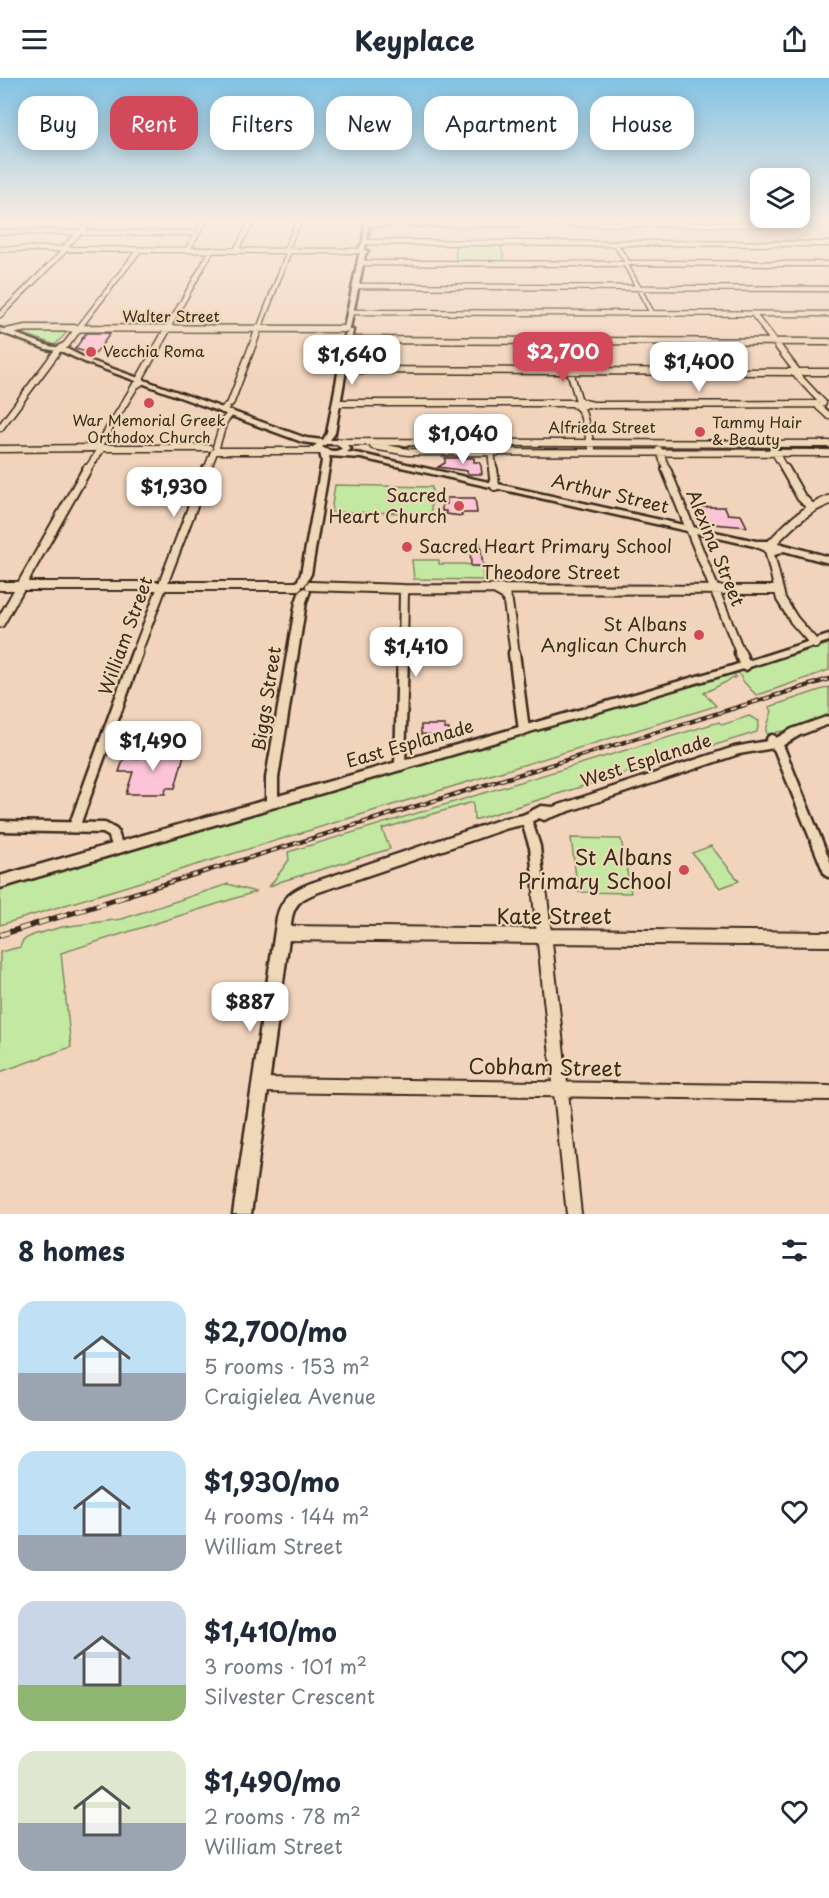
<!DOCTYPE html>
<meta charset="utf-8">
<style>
:root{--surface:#fff;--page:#f6f6f7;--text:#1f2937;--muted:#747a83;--accent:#d1495b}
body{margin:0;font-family:"Playpen Sans",sans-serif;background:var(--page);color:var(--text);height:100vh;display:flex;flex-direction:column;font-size:22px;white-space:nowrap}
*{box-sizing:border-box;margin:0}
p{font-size:20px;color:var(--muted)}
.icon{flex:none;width:33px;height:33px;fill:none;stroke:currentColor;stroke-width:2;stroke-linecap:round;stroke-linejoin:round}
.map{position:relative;height:1136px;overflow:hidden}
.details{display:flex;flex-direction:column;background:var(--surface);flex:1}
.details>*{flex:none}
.hud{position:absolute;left:18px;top:18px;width:794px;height:54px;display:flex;gap:12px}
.controls{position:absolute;left:750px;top:90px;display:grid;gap:12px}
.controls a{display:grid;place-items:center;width:60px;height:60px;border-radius:12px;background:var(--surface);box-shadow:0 3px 15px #0003;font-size:30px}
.price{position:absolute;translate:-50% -51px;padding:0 14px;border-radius:12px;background:#fff;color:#222;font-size:20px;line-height:39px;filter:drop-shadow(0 2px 3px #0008)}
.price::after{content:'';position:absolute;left:50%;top:36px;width:18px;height:14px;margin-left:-9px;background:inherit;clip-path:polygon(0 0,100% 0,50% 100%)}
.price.on{background:var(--accent);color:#fff}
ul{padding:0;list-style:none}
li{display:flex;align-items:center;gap:18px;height:150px;padding:0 18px}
li span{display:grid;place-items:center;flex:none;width:168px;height:120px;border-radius:18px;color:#555}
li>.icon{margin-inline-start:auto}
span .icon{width:72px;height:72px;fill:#fffc;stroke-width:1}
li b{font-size:26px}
h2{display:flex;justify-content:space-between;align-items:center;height:72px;padding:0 18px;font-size:26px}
.pill{padding:0 21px;border-radius:18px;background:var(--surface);box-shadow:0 3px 15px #0003;font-size:21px;line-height:54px}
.pill.on{background:var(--accent);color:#fff}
header{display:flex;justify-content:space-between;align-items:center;height:78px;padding:0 18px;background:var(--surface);font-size:27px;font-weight:700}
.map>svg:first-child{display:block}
.green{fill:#c3e8a2;stroke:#7f8960;stroke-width:1.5}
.building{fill:#fdc4d7;stroke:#3b2a1e;stroke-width:1.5}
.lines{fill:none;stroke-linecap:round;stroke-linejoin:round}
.minor-far4-casing{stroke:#3b2a1e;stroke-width:7}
.minor-far3-casing{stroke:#3b2a1e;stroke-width:9}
.minor-far2-casing{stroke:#3b2a1e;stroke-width:12}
.minor-far1-casing{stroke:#3b2a1e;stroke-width:15}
.minor-casing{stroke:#3b2a1e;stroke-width:18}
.tertiary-casing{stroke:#3b2a1e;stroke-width:5}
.minor-far4{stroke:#efd8b7;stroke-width:4.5}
.minor-far3{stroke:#efd8b7;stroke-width:6}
.minor-far2{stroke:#efd8b7;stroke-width:8}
.minor-far1{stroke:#efd8b7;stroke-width:10}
.minor{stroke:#efd8b7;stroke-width:14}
.tertiary{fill:#efd8b7;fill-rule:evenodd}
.rail-far1-casing{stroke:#3b2a1e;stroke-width:4.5}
.rail-casing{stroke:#3b2a1e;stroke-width:6}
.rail-far1{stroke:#efd8b7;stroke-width:2;stroke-dasharray:6;stroke-linecap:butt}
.rail{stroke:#efd8b7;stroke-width:4;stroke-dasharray:10;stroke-linecap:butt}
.poi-dot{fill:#d1495b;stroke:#efd8b7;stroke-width:2}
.labels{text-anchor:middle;stroke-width:4.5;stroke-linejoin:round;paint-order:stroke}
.far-street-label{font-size:15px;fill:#3b2a1e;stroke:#efd8b7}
.far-poi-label{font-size:15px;fill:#3b2a1e;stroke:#efd8b7;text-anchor:start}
.street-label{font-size:18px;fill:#3b2a1e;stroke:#efd8b7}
.poi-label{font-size:18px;fill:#3b2a1e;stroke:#efd8b7;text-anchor:end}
.near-poi-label{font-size:21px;fill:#3b2a1e;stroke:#efd8b7;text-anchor:end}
.near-street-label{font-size:21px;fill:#3b2a1e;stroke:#efd8b7}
</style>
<header><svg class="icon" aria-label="menu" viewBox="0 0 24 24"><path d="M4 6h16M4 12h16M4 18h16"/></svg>Keyplace<svg class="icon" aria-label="share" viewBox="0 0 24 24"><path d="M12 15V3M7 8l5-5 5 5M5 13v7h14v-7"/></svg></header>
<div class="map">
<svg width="829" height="1136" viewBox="0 0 829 1136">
<rect width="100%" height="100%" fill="#f2d4bd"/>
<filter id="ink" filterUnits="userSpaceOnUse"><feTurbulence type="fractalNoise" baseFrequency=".0167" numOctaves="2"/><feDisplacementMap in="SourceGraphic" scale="12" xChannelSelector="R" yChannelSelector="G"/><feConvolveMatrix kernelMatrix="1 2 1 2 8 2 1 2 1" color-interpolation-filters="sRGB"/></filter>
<g filter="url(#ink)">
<path class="green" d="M455,166H501L504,184H456Z
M22,252L68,253L55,267L19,254Z
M335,407L432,409L431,435L331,434Z
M412,482H439V486H464L482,489L483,502L414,501Z
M829,566V592L764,615L756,617L743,603L738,594Z
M733,594L736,599L704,615L716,628L0,847V810Z
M829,609V639L790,652L777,654L768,660L766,652L772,633L769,629Z
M749,638L759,643L757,654L474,742L473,724L382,751L390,771L279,804L269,809L289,782L288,774L719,644L722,647Z
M571,760L621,761L631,815L578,814Z
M711,768L739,803L720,810L692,775Z
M228,806L255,814L61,875L71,969L0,994V874L20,869L23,862L33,857L62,849L122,841Z"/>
<path class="building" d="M86,255H106L110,256L95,276L75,271Z
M445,380H474V384H479L481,388L482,396H468L467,393L438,389L445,385Z
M447,420H475L477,435H461L462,438L446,436V433H442V426H447Z
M700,429H725L728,436L741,437L747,449L713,446L704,440Z
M470,465H480L483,488H471Z
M421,647H445V651H449V658L421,656Z
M140,674H176V677H184L175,710H166L165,716H126L133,694H119L124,680L138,681Z"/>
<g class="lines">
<defs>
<path id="minor-far4" d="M367,146H604
M608,146L829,147
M0,154L197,155
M365,164L614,166
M619,165L829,166
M615,166L628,185
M0,171H62
M63,171L91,143
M67,171L285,173
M286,171L299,143
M187,172L205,143
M236,172L252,143
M290,173H360
M360,185L624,186
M630,185L829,186
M626,187L652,235
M356,208L829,211
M351,234L829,236
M753,236L765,251
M0,237L64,173
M19,251H346
M78,251L139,172
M167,251L212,172
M259,251L289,173"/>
<path id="minor-far3" d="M764,250L796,292
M6,254L26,250L346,251
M347,262L829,264
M561,263L578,320L582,325
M59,271L66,267L79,250
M342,292L792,294
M800,294H829
M795,295L823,325
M139,302L168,250
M579,324L584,325L585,327H575Z
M336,325H575
M584,325L593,327L816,326
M577,328L582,333L592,370
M819,329L829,338
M223,332L231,324L259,250
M0,350L56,275
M339,364L829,366
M373,368L408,374L829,375
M98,369L135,308L142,303
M216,369L224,343L231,335
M104,370H209
M491,370L493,392
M0,371L95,370
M773,371L785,392
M659,372L667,392
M217,373H321
M87,392L100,373
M207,392L214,374"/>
<path id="minor-far2" d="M493,391L495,408
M666,391L741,577
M785,391L801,419L811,429
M771,466C789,447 804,432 829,422
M769,472L781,521L794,542L815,566
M0,508H298
M310,508L404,511L777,512
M496,512L505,517L508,524L515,577
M0,545L87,391
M136,577L207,391
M403,577L404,511"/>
<path id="minor-far1" d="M514,575L524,652
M740,575L745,587
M772,662L779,670L829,794
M400,687L403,575
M526,741L535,769L540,819
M0,748L104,750L113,755L118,770
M74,749L137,575"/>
<path id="minor" d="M540,818L574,1136
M282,855L829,861
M260,1007L829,1015"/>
<path id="tertiary" d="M365,143H369L367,164L364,172L368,173L365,177L350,250L347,252L344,250L359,177L362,173L358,172L363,164Z
M0,250L49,268L67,271L91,283L306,360L323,362L327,355L345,257L349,252H353L335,355L330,362H342L351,371L347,374L361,376L756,463H771L829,479V485L784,473L775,477L754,468L361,380L329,378L330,383L311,496L304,508H298L296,506L301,496L322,383L320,375L313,369L317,366L302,364L87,285L63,274L46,271L0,254ZM326,366H337L342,371C335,374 329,374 322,369Z
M305,510L310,513L306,524L278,700V718L729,589L829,557V563L737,593L0,810V798L266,722V700L296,524L300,513Z
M829,638V646L800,657L780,669L739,676L549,740L544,742L539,740L526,746L508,750L316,815C303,820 295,825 292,839L251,1136H233L277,839C282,819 293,812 311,805L502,741L523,737L541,728L553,729L734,669L773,662L792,651Z"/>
</defs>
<use href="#minor-far4" class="minor-far4-casing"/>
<use href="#minor-far3" class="minor-far3-casing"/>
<use href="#minor-far2" class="minor-far2-casing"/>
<use href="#minor-far1" class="minor-far1-casing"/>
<use href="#minor" class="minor-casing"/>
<use href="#tertiary" class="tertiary-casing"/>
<use href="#minor-far4" class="minor-far4"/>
<use href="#minor-far3" class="minor-far3"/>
<use href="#minor-far2" class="minor-far2"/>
<use href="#minor-far1" class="minor-far1"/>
<use href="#minor" class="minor"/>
<use href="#tertiary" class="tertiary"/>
<defs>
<path id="rail-far1" d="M122,819L829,601"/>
<path id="rail" d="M0,857L127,818"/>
</defs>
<use href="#rail-far1" class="rail-far1-casing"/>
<use href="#rail" class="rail-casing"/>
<use href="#rail-far1" class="rail-far1"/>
<use href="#rail" class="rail"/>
</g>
</g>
<linearGradient id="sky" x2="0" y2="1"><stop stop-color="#81c3e5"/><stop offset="0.47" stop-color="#f9ece1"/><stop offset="1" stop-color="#f9ece1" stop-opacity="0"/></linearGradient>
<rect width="829" height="302" fill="url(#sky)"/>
<g class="poi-dot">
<circle cx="91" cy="274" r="6"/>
<circle cx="149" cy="325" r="6"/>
<circle cx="700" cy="354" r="6"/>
<circle cx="459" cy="428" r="6"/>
<circle cx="407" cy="469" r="6"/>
<circle cx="699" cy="557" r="6"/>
<circle cx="684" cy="792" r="6"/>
</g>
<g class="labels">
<g class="far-street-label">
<text x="171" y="244">Walter Street</text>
<text x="602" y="355">Alfrieda Street</text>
</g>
<g class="far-poi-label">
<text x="103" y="279">Vecchia Roma</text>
<text x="149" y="348" text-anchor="middle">War Memorial Greek<tspan x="149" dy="17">Orthodox Church</tspan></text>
<text x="712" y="350">Tammy Hair<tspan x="712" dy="17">&amp; Beauty</tspan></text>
</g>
<g class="street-label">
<text transform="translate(610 416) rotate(13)" y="6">Arthur Street</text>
<text transform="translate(715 470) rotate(68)" y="6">Alexina Street</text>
<text x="551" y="501">Theodore Street</text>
<text transform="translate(126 558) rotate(-70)" y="6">William Street</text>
<text transform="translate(267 621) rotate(-81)" y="6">Biggs Street</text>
<text transform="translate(410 666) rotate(-16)" y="6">East Esplanade</text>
<text transform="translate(646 683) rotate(-18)" y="6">West Esplanade</text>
</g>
<g class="poi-label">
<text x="447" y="424">Sacred<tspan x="447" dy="21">Heart Church</tspan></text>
<text x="419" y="475" text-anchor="start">Sacred Heart Primary School</text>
<text x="687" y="553">St Albans<tspan x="687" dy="21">Anglican Church</tspan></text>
</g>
<g class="near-poi-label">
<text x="672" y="787">St Albans<tspan x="672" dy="24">Primary School</tspan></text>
</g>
<g class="near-street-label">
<text x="554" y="846">Kate Street</text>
<text transform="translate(545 990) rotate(1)" y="7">Cobham Street</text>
</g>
</g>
</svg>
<div class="controls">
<a><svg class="icon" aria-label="layers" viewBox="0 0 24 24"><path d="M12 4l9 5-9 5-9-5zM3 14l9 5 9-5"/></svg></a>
</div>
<b class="price on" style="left:563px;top:305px">$2,700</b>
<b class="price" style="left:352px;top:308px">$1,640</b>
<b class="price" style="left:699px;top:315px">$1,400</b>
<b class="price" style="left:463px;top:387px">$1,040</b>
<b class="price" style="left:174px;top:440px">$1,930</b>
<b class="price" style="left:416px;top:600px">$1,410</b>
<b class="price" style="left:153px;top:694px">$1,490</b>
<b class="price" style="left:250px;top:955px">$887</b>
<div class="hud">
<a class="pill">Buy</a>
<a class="pill on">Rent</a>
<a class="pill">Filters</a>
<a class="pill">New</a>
<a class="pill">Apartment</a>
<a class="pill">House</a>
</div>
</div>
<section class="details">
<h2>8 homes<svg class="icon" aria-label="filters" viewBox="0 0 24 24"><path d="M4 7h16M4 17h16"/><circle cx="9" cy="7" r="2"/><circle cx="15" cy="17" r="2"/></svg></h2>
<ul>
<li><span style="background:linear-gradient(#bfe0f5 60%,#9aa5b1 0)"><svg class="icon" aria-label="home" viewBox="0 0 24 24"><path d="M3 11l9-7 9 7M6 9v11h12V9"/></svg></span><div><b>$2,700/mo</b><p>5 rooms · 153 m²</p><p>Craigielea Avenue</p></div><svg class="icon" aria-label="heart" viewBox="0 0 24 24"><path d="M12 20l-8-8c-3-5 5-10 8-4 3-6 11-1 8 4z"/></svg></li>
<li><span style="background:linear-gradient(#bfe0f5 70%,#9aa5b1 0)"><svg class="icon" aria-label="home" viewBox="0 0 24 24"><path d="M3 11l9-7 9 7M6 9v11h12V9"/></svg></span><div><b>$1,930/mo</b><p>4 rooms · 144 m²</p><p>William Street</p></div><svg class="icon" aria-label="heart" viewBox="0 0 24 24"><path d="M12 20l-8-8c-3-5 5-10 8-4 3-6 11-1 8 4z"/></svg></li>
<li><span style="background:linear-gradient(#c9d6e8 70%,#8fb573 0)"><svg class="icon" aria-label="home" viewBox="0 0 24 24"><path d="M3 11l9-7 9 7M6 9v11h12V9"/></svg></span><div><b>$1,410/mo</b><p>3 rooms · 101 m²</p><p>Silvester Crescent</p></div><svg class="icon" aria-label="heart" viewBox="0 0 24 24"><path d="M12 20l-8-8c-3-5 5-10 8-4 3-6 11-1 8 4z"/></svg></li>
<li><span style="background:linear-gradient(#dfe7d0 60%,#9aa5b1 0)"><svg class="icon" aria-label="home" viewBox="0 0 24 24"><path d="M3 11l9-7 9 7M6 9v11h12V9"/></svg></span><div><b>$1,490/mo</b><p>2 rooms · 78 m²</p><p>William Street</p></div><svg class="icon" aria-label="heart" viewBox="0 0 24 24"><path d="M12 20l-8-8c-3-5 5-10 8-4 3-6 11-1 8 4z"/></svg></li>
</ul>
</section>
